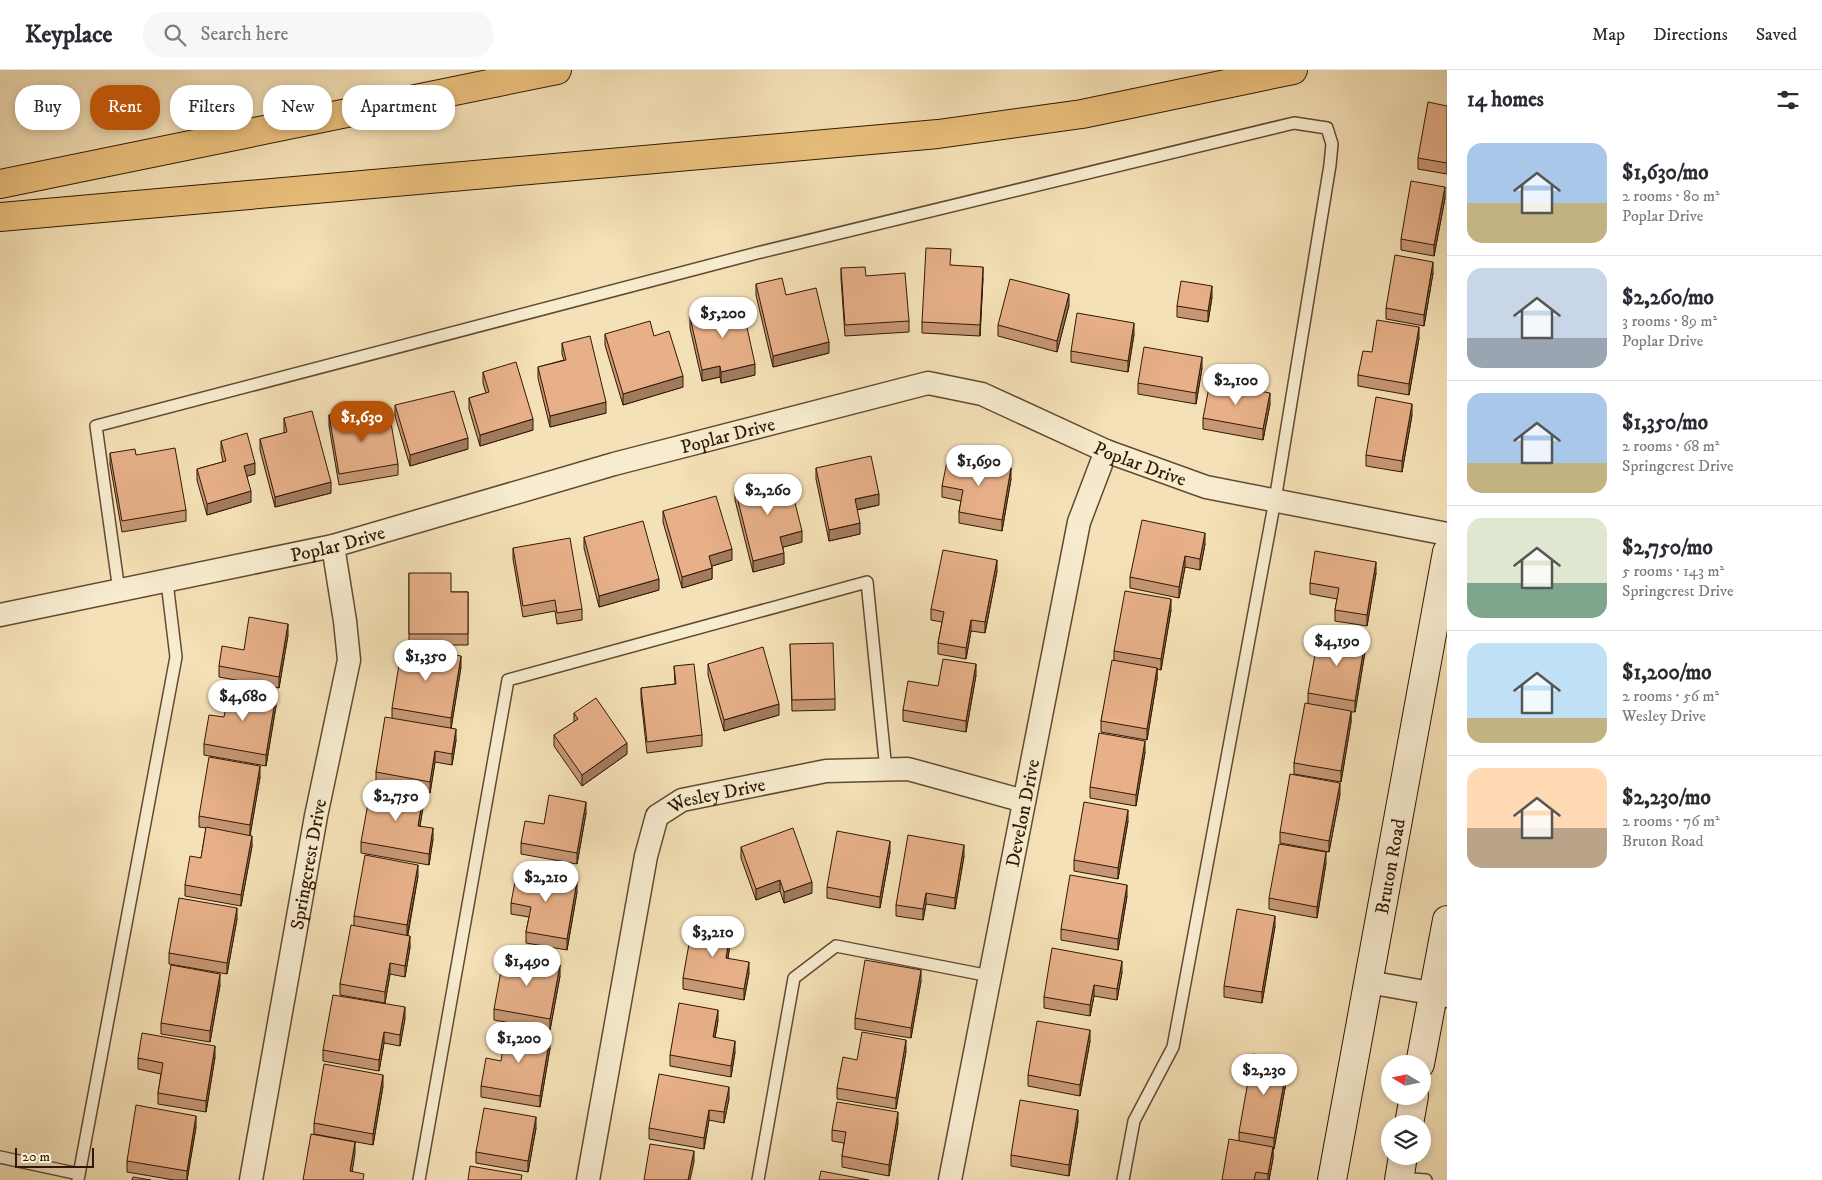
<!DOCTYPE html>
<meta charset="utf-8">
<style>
:root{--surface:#fff;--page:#f7f7f7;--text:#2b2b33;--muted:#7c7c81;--line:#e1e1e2;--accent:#b45309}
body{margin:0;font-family:"IM FELL DW Pica",serif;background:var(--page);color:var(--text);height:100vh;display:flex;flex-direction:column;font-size:19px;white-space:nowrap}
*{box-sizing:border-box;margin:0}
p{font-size:16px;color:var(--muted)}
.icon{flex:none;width:28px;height:28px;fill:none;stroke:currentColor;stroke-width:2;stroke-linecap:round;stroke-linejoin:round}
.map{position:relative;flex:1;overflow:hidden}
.side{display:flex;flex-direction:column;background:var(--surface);width:375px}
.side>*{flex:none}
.hud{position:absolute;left:15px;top:15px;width:475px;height:45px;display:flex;gap:10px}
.needle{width:32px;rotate:280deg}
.buttons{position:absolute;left:1381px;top:985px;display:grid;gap:10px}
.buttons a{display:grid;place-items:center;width:50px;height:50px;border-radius:50%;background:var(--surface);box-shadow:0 2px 8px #0003;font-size:25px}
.scale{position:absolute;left:15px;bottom:12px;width:79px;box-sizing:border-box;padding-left:5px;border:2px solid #311804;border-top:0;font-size:14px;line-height:18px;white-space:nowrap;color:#311804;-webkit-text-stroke:4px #f8ecd0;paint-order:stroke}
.price{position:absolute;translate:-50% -42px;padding:0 11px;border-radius:18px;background:#fff;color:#222;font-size:16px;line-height:32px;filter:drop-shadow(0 1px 2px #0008)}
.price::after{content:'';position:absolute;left:50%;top:30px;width:15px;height:11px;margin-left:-8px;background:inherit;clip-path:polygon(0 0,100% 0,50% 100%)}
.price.selected{background:var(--accent);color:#fff}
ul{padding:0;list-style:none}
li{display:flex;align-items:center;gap:15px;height:125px;padding:0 20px}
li+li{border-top:1px solid var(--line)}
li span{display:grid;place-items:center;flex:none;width:140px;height:100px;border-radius:15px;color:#555}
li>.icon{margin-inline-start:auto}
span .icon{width:60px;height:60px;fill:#fffc;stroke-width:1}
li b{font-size:21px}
h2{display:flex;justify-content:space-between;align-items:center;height:60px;padding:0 20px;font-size:21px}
.pill{padding:0 18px;border-radius:20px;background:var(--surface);box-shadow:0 2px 8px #0003;font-size:18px;line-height:45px}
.pill.selected{background:var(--accent);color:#fff}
header{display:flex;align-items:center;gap:30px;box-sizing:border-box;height:70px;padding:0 25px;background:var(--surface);border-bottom:1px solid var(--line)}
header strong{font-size:24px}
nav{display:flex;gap:28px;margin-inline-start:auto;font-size:18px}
.search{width:350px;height:45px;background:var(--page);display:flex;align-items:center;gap:12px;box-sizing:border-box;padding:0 18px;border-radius:20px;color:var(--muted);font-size:19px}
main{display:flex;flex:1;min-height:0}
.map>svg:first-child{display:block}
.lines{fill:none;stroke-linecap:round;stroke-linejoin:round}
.lane-casing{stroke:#624a31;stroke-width:14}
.street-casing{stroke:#624a31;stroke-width:25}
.secondary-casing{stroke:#311804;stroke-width:30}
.highway-casing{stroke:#311804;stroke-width:30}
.lane{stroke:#f8ecd0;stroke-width:11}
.street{stroke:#f8ecd0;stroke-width:22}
.secondary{stroke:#f8ecd0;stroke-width:28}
.highway{stroke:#eac07c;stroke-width:28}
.wall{fill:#c79775;stroke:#311804}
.shaded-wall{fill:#a27b5f;stroke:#311804}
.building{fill:#e7b088;stroke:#311804}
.labels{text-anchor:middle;stroke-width:4.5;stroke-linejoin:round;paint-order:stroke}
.street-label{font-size:19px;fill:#311804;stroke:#f8ecd0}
</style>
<header>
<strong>Keyplace</strong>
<div class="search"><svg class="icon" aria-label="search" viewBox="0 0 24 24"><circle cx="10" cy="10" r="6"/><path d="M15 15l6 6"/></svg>Search here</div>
<nav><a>Map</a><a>Directions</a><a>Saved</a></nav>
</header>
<main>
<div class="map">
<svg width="1447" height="1110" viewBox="0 0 1447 1110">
<rect width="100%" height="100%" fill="#f5e1b7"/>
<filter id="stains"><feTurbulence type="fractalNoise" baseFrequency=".004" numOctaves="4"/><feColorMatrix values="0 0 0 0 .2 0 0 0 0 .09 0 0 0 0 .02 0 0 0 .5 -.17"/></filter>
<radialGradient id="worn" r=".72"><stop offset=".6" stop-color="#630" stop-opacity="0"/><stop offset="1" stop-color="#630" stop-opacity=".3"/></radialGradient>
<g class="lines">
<defs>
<path id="lane" d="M119,521L96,356L757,183L1294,53L1327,58L1332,74L1330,95L1275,430L1173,977L1134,1051L1123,1110
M0,1087L79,1104
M1399,1108L1426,1110
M78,1110L176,587L167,512
M419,1110L508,610L867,512L886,700
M758,1110L794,908L836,876L990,906"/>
<g id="street">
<path id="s1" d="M0,545L333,476L614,394L928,313L982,324L1106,381L1206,417L1447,464"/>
<path d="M1368,912L1447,926"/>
<path id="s2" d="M251,1110L316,746L349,590L345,551L333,476"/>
<path id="s3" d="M588,1110L646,786L657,746L682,730L826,701L908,699L1024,731"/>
<path id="s4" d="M950,1110L1079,452L1106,381"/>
</g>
<g id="secondary">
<path d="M1420,994L1447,850"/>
<path d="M1409,1054L1414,1026"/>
<path id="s5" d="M1332,1110L1447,482"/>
<path d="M1399,1110L1403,1086"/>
</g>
<path id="highway" d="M0,114L557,0
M0,147L938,64L1082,44L1293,0"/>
</defs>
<use href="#lane" class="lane-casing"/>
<use href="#street" class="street-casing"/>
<use href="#secondary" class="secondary-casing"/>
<use href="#highway" class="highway-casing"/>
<use href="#lane" class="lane"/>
<use href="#street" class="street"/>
<use href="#secondary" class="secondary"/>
<use href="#highway" class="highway"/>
</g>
<path class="wall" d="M1447,36V104L1418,99V88Z
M1445,128L1434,186L1401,180V169Z
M951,195L983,208L980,266L922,263V252Z
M841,198L866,206L909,251V262L845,266L841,209Z
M1433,203L1424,256L1386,249V238Z
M756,214L829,283L773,297L756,225Z
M1212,227L1208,252L1177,247V236Z
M1069,235L1057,282L998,266V255Z
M690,247L755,305L721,313L720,307L702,311L690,258Z
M605,264L654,266L683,317L623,335L605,275Z
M1134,264L1128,302L1071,292V281Z
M1419,268L1409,325L1358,316V305L1372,282Z
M562,273L606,343L550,357L538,308V297L564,290L562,284Z
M1202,298L1196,334L1138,324V313Z
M483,302L533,360L480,376L469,339V328L486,323L483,313Z
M1270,334L1263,370L1203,359V348Z
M395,335L468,379L410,396L395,346Z
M329,345L359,352L398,394V405L339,415L329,356Z
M1412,345L1402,402L1366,396V385Z
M284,348L331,423L275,437L260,380V369L284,363Z
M221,371L255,404L247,406L251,432L207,445L197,410V399L223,392L221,382Z
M110,383L136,385L186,440V451L122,462L110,394Z
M816,398L879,435L857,440L860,464L829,471L816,409Z
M1011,409L1002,461L959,453V442L961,431L942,427V416Z
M735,419L802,472L783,477L784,494L753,502L735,430Z
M663,441L732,490L712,496V509L682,518L663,452Z
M584,467L659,520L599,537L584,478Z
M1205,474L1200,500L1185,497L1179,528L1130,518V507Z
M513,478L582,539V550L557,554L555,541L523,547L513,489Z
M997,501L985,563L971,561L966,589L938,584V573L942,552L931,550V539Z
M409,503L451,522H468V575H409Z
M1376,503L1367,556L1335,551V540L1337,529L1310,524V513Z
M1171,540L1161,600L1157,599V609L1147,670L1101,662V651L1114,591V581Z
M288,565L279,618L219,607V596L244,580Z
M790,574L835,629V640L792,641Z
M1365,582L1355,642H1351V652L1341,712L1294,704V693L1308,633V623Z
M708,594L779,645L724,661L708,605Z
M674,596L702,665V676L647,683L641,629V618L675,614Z
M461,597L451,658L456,670L452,695L435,692L430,723L376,713V702L392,648V638Z
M976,605L966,662L903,651V640L938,616Z
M276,636L266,696L204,685V674L224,647Z
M574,643L627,684L582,716L554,676V665L574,652Z
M1145,682L1136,736L1090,728V717Z
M260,707L250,765L252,776L241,836L185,826V815L201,788L206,758L199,757V746Z
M1340,724L1329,782L1280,773V762Z
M423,737L420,756L433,769L429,795L361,783V772Z
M586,743L577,794L521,784V773L544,754Z
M1128,751L1118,809L1074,801V790Z
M741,777L812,823L784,833L780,821L756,830L741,788Z
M890,782L880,838L827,828V817Z
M964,786L955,839L926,834L923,850L896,846V835Z
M1326,793L1317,848L1269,839V828Z
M418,806L408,865L410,877L405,907L390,904L385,933L340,925V914L354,856V846Z
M577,822L567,880L526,873V862L529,847L511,844V833Z
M1127,826L1118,880L1061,870V859Z
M237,849L227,904L169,894V883Z
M1275,856L1262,933L1224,927V916Z
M731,868L728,888L749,903L744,930L683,919V908Z
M1122,902L1117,930L1094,926L1090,946L1044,938V927Z
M560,906L550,960L494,950V939Z
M921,911L911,968L855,959V948Z
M220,915L210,972L161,964V953Z
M405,948L400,976L384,973L379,1001L323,991V980Z
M718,950L715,968L735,982L731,1007L670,996V985Z
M1090,971L1080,1026L1028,1016V1005Z
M550,978L540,1037L481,1027V1016L501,991Z
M906,981L896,1039L837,1029V1018L857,990Z
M215,987L206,1042L158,1034V1023L161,1004L138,999V988Z
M1288,1001L1274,1079H1273V1088L1269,1110H1222L1239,1071V1062Z
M383,1016L373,1075L314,1064V1053Z
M729,1028L724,1053L709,1050L704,1079L649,1069V1058Z
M1078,1051L1069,1106L1011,1096V1085Z
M898,1053L889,1106L842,1097V1086L844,1073L832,1071V1060Z
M196,1057L187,1110H174L127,1102V1091Z
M536,1058L528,1102L476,1093V1082Z"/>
<path class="shaded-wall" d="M1445,117V128L1434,186V175Z
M1433,192V203L1424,256V245Z
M983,197V208L980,266V255Z
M1212,216V227L1208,252V241Z
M1069,224V235L1057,282V271Z
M1134,253V264L1128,302V291Z
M1419,257V268L1409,325V314Z
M829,272V283L773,297V286Z
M1202,287V298L1196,334V323Z
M755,294V305L721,313V302Z
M720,296V307L702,311V300Z
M683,306V317L623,335V324Z
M1270,323V334L1263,370V359Z
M606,332V343L550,357V346Z
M1412,334V345L1402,402V391Z
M533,349V360L480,376V365Z
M468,368V379L410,396V385Z
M255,393V404L244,407V396Z
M1011,398V409L1002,461V450Z
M331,412V423L275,437V427Z
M251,421V432L207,445V434Z
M879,424V435L855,440V429Z
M860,453V464L829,471V460Z
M802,461V472L780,478V467Z
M1205,463V474L1200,500V489Z
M732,479V490L709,497V486Z
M784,483V494L753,502V491Z
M1185,486V497L1179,528V517Z
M997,490V501L985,563V552Z
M1376,492V503L1367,556V545Z
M712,498V509L682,518V507Z
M659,509V520L599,537V526Z
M1171,529V540L1161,600V589Z
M971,550V561L966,589V578Z
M288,554V565L279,618V607Z
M1365,571V582L1355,642V631Z
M461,586V597L451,659V648Z
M976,594V605L966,662V651Z
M1157,598V609L1147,670V659Z
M276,625V636L266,696V685Z
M779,634V645L724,661V650Z
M1351,641V652L1341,712V701Z
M456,659V670L452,695V684Z
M1145,671V682L1136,736V725Z
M627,673V684L582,716V705Z
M435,681V692L430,723V712Z
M260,696V707L250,766V755Z
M1340,713V724L1329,782V771Z
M423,726V737L418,767V756Z
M586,732V743L577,794V783Z
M1128,740V751L1118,809V798Z
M433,758V769L429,795V784Z
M252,766V776L241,836V825Z
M890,771V782L880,838V827Z
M964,775V786L955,839V828Z
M1326,782V793L1317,848V837Z
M418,795V806L407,866V855Z
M780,810V821L756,830V819Z
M577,811V822L567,880V869Z
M812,812V823L784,833V822Z
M1127,815V826L1118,880V869Z
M926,823V834L923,850V839Z
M237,838V849L227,904V893Z
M1275,846V856L1262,933V922Z
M731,858V868L726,899V888Z
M410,866V877L405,907V896Z
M1122,891V902L1117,930V919Z
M749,892V903L744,930V919Z
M390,893V904L385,933V922Z
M560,895V906L550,960V949Z
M921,900V911L911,968V958Z
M220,904V915L210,972V961Z
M1094,915V926L1090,946V935Z
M405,937V948L400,976V965Z
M718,940V950L713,978V967Z
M1090,960V971L1080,1026V1015Z
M384,962V973L379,1001V990Z
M550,967V978L540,1037V1026Z
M906,970V981L896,1039V1028Z
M735,971V982L731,1007V996Z
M215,976V987L206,1042V1031Z
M1288,990V1001L1274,1079V1068Z
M383,1005V1016L373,1075V1064Z
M729,1017V1028L724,1053V1042Z
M709,1040V1050L704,1079V1068Z
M1078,1040V1051L1069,1106V1095Z
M898,1042V1053L889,1106V1095Z
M196,1046V1057L187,1110V1101Z
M536,1047V1058L528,1102V1091Z
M355,1072V1083L351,1110L350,1101Z
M1273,1077V1088L1269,1110H1268V1104Z
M694,1081V1092L690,1110H688Z"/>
<path class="building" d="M1428,32L1447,36V93L1418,88Z
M1411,111L1445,117L1434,175L1401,169Z
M926,178L951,179L950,195L983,197L980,255L922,252Z
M1395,185L1433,192L1424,245L1386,238Z
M865,197L866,206L905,203L909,251L845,255L841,198Z
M782,208L786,225L816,218L829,272L773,286L756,214Z
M1010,209L1069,224L1057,271L998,255Z
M1181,211L1212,216L1208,241L1177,236Z
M742,235L755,294L721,302L720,296L702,300L690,247Z
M1077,243L1134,253L1128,291L1071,281Z
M1377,250L1419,257L1409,314L1358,305L1363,281L1372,282Z
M650,251L654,266L669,261L683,306L623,324L605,264Z
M590,266L606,332L550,346L538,297L566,290L562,273Z
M1144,277L1202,287L1196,323L1138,313Z
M516,292L533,349L480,365L469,328L489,322L483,302Z
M1210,312L1270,323L1263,359L1203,348Z
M454,321L468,368L410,385L395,335Z
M1376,327L1412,334L1402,391L1366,385Z
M357,340L359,352L390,347L398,394L339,404L329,345Z
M312,341L331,412L275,427L260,369L287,362L284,348Z
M247,363L255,393L244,396L251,421L207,434L197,399L226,391L221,371Z
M175,378L186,440L122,451L110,383L135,379L136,385Z
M871,386L879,424L855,429L860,453L829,460L816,398Z
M948,387L1011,398L1002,450L959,442L963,420L942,416Z
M788,405L802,461L780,467L784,483L753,491L735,419Z
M716,426L732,479L709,486L712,498L682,507L663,441Z
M1142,450L1205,463L1200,489L1185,486L1179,517L1130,507Z
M643,451L659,509L599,526L584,467Z
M570,468L582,539L557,543L555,530L523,536L513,478Z
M943,480L997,490L985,552L971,550L966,578L938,573L944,542L931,539Z
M1315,481L1376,492L1367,545L1335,540L1339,518L1310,513Z
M409,503H451V522H468V564H409Z
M1125,521L1171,529L1161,589L1114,581Z
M249,547L288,554L279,607L219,596L222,576L244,580Z
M1319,563L1365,571L1355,631L1308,623Z
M833,573L835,629L792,630L790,574Z
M402,576L461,586L451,648L392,638Z
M763,577L779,634L724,650L708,594Z
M943,589L976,594L966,651L903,640L908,611L938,616Z
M1112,590L1157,598L1147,659L1101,651Z
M694,594L702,665L647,672L641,618L676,614L674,596Z
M229,617L276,625L266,685L204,674L209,645L224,647Z
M596,628L627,673L582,705L554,665L578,649L574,643Z
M1305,633L1351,641L1341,701L1294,693Z
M385,647L456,659L452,684L435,681L430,712L376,702Z
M1099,663L1145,671L1136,725L1090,717Z
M209,687L260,696L250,755L199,746Z
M1290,704L1340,713L1329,771L1280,762Z
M371,717L423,726L418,756L433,758L429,784L361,772Z
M549,725L586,732L577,783L521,773L525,751L544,754Z
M1084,732L1128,740L1118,798L1074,790Z
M206,757L252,766L241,825L185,815L190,786L201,788Z
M793,758L812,812L784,822L780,810L756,819L741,777Z
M837,761L890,771L880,827L827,817Z
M908,765L964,775L955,828L926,823L923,839L896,835Z
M1279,774L1326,782L1317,837L1269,828Z
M365,785L418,795L407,855L354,846Z
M517,801L577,811L567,869L526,862L531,837L511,833Z
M1070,805L1127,815L1118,869L1061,859Z
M179,828L237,838L227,893L169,883Z
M1237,839L1275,846L1262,922L1224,916Z
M693,851L731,858L726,888L749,892L744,919L683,908Z
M351,855L410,866L405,896L390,893L385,922L340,914Z
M1052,878L1122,891L1117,919L1094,915L1090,935L1044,927Z
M504,885L560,895L550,949L494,939Z
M865,890L921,900L911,958L855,948Z
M171,895L220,904L210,961L161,953Z
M333,925L405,937L400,965L384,962L379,990L323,980Z
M679,933L718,940L713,967L735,971L731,996L670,985Z
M1037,951L1090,960L1080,1015L1028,1005Z
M506,959L550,967L540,1026L481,1016L486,988L501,991Z
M862,962L906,970L896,1028L837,1018L843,987L857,990Z
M142,963L215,976L206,1031L158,1023L163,993L138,988Z
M1253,984L1288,990L1274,1068L1239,1062Z
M324,994L383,1005L373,1064L314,1053Z
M659,1004L729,1017L724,1042L709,1040L704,1068L649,1058Z
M1020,1030L1078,1040L1069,1095L1011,1085Z
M837,1032L898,1042L889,1095L842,1086L846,1062L832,1060Z
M136,1035L196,1046L187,1101L127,1091Z
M484,1038L536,1047L528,1091L476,1082Z
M311,1064L355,1072L350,1101L364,1104L363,1110H303Z
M1229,1069L1273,1077L1268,1104L1256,1102L1254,1110H1222Z
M650,1074L694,1081L688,1110H644Z
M470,1096L522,1105L521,1110H468Z
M821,1101L869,1110H819Z
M133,1107L151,1110H132Z"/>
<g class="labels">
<g class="street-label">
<text dy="7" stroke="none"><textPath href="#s1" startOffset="750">Poplar Drive</textPath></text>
<text dy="7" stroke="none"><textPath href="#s1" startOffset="1185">Poplar Drive</textPath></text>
<text dy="7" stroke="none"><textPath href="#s1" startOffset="345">Poplar Drive</textPath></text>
<text dy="7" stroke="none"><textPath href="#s3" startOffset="435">Wesley Drive</textPath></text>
<text dy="7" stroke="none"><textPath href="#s4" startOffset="374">Develon Drive</textPath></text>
<text dy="7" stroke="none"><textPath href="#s2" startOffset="321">Springcrest Drive</textPath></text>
<text dy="7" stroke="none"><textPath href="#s5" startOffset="319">Bruton Road</textPath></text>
</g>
</g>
<rect width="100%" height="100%" filter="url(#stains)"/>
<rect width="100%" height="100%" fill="url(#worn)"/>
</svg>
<div class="buttons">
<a><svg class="needle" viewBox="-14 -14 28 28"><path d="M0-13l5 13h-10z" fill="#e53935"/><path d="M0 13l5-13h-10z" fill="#7c7c81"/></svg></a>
<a><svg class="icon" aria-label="layers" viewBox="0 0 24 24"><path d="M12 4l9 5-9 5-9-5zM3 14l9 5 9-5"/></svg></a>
</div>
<div class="scale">20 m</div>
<b class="price" style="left:723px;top:269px">$5,200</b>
<b class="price" style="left:1236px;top:336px">$2,100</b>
<b class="price selected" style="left:362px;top:373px">$1,630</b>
<b class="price" style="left:979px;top:417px">$1,690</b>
<b class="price" style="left:768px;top:446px">$2,260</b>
<b class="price" style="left:1337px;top:597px">$4,190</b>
<b class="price" style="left:426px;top:612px">$1,350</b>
<b class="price" style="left:243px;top:652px">$4,680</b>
<b class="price" style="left:396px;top:752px">$2,750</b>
<b class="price" style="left:546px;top:833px">$2,210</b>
<b class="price" style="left:713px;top:888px">$3,210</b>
<b class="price" style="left:527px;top:917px">$1,490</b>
<b class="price" style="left:519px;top:994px">$1,200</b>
<b class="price" style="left:1264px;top:1026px">$2,230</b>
<div class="hud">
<a class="pill">Buy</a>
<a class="pill selected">Rent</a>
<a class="pill">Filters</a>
<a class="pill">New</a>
<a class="pill">Apartment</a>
</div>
</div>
<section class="side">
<h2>14 homes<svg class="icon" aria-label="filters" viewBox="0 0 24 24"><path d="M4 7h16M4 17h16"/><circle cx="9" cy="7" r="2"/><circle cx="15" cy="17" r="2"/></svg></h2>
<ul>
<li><span style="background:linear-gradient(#a9c7e8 60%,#c2b280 0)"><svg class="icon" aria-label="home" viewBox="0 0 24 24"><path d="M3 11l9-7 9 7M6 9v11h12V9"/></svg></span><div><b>$1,630/mo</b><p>2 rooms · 80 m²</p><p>Poplar Drive</p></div></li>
<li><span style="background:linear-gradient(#c9d6e8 70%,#9aa5b1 0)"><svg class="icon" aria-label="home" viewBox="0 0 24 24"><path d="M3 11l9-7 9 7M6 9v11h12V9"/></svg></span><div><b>$2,260/mo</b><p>3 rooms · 89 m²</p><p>Poplar Drive</p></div></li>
<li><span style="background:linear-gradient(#a9c7e8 70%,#c2b280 0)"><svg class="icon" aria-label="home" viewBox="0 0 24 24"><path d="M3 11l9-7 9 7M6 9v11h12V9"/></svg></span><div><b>$1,350/mo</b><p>2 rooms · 68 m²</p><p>Springcrest Drive</p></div></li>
<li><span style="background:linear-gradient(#dfe7d0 65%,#7fa58c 0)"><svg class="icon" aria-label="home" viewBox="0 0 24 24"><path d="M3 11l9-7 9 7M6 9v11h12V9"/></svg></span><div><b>$2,750/mo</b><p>5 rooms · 143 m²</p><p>Springcrest Drive</p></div></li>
<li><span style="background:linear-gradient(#bfe0f5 75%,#c2b280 0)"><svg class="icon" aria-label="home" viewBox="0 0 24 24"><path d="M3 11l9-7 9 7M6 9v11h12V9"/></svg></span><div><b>$1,200/mo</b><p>2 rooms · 56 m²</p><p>Wesley Drive</p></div></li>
<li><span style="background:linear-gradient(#ffd9b3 60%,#b9a48a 0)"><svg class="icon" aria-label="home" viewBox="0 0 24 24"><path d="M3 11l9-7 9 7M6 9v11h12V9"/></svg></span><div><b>$2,230/mo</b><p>2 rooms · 76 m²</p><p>Bruton Road</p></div></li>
</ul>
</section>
</main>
